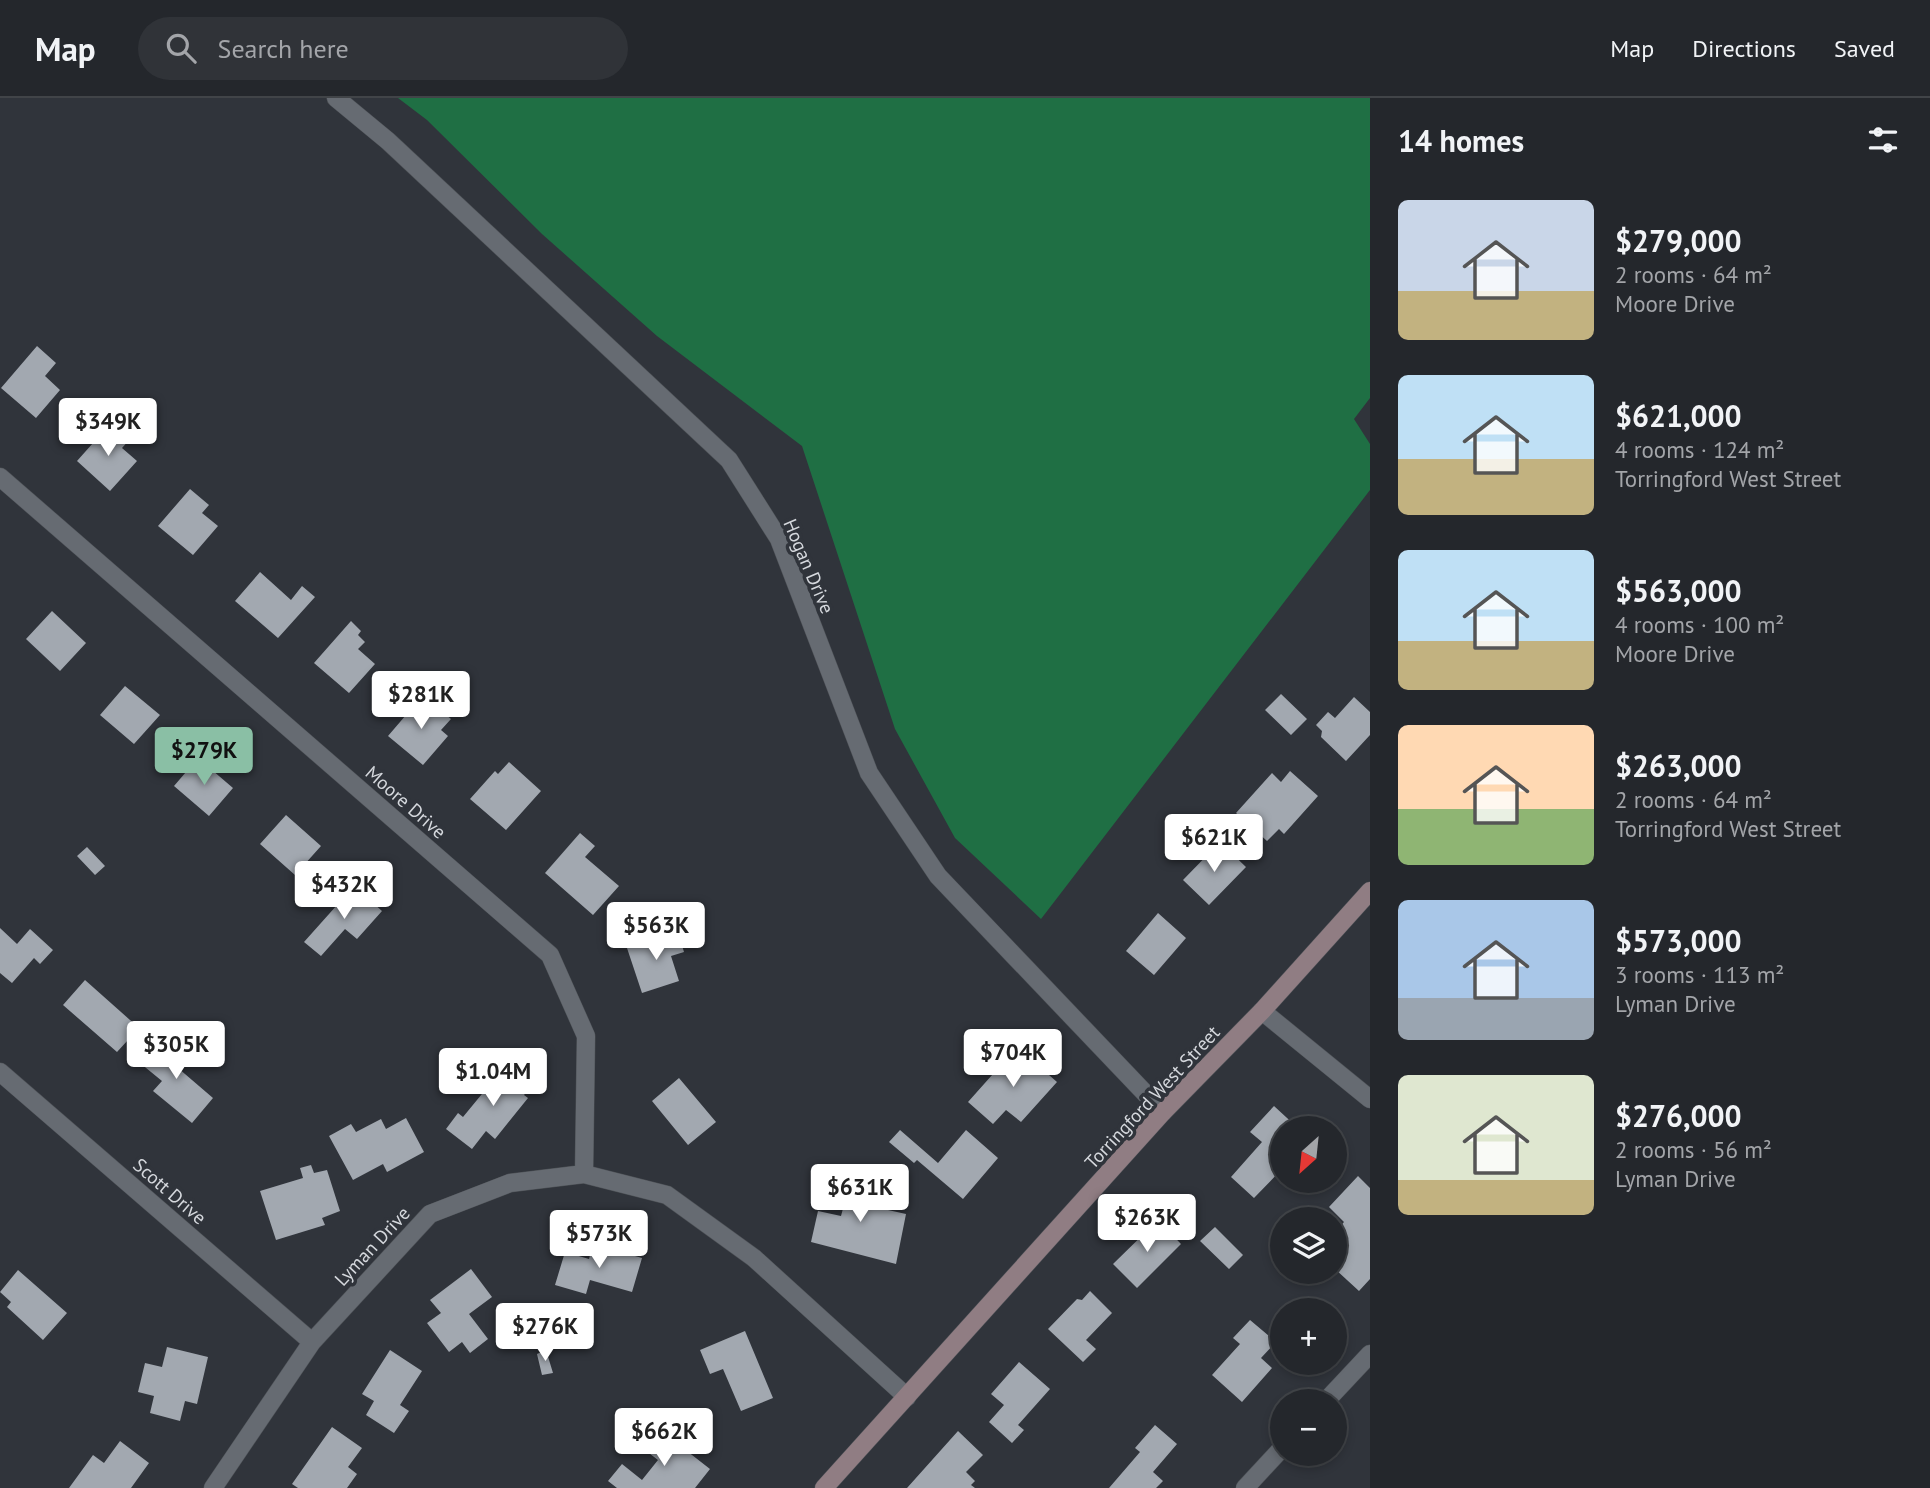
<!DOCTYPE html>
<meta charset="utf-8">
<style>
:root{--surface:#24272c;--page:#303338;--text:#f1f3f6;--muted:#a3a5a9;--line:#414448;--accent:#8abfa5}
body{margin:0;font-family:"PT Sans",sans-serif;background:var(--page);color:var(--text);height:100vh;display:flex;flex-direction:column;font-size:26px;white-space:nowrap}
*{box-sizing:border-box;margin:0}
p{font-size:23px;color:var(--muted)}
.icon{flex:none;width:38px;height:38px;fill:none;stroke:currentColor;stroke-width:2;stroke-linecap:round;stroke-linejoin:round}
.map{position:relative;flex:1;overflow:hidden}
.panel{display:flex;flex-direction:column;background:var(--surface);width:560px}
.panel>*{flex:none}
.needle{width:46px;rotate:207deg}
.controls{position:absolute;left:1270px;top:1018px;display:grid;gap:14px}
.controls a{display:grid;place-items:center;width:77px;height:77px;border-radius:50%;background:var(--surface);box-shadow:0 4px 10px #0003,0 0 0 2px var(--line);font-size:35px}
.price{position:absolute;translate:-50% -60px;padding:0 16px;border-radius:7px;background:#fff;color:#222;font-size:23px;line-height:46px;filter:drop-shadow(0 2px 4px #0008)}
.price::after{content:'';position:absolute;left:50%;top:42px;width:21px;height:16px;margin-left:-10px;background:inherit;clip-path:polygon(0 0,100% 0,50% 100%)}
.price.on{background:var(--accent);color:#111}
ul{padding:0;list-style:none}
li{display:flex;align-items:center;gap:21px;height:175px;padding:0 28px}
li span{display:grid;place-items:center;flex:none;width:196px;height:140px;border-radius:10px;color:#555}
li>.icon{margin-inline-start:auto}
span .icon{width:84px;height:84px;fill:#fffc;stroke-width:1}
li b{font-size:30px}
h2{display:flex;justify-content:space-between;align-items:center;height:84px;padding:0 28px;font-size:30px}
header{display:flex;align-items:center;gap:42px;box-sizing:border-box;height:98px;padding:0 35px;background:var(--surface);border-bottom:2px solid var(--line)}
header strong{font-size:33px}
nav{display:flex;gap:38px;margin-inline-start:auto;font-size:24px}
.search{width:490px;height:63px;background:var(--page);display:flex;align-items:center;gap:18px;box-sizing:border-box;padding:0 24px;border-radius:38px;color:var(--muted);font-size:26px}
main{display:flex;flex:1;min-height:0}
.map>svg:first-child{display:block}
.forest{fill:#1f6f44}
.building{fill:#a2a8b0}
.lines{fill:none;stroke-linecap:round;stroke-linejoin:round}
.street-casing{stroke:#4d5156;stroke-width:19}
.secondary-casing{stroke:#4d5156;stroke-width:19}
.street{stroke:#666b72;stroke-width:18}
.secondary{stroke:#907d83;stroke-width:18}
.labels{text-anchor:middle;stroke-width:7;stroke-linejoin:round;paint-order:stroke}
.street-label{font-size:19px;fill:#d5d8dd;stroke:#30343b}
</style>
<header>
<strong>Map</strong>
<div class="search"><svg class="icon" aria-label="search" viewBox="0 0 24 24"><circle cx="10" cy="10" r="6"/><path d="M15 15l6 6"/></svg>Search here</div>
<nav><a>Map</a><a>Directions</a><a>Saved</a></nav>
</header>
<main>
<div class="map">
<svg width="1370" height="1390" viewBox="0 0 1370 1390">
<rect width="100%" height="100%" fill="#30343b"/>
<path class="forest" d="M398,0H1370V300L1354,321L1370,346V392L1041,821L955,740L895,631L802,348L657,238L542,136L427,22Z"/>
<path class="building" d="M37,248L56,265L45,278L60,292L36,320L1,290Z
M115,327L130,341L122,350L137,363L110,393L77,363L101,336L106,337Z
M190,391L209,407L202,415L218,428L193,457L158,428Z
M260,474L291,502L302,488L315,499L278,540L235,503Z
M52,513L86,545L60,573L26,541Z
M351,523L361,533L358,537L365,544L358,551L375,566L349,595L314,565Z
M125,588L160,617L134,646L100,617Z
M1281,596L1307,621L1291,637L1265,612Z
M1354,599L1370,614V637L1346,663L1321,639L1322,633L1316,627L1328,614L1335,620Z
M425,600L451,621L441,632L448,638L423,667L388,638L412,610L415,612Z
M198,660L233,690L209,718L174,688Z
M509,664L541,693L506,732L470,701L495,673L498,676Z
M1290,673L1318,698L1284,736L1279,731L1267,743L1236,715L1272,675L1281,684Z
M286,717L321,748L295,777L260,746Z
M580,735L595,748L585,759L619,788L593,817L545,775Z
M1220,744L1246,769L1209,807L1183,782Z
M87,749L105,768L95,777L77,758Z
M354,788L382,813L357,841L345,831L321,858L304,844Z
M1158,815L1186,840L1154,877L1126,853Z
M0,830L17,846L30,831L53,852L40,866L34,860L12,885L0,875Z
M678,834L684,854L671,858L679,883L642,895L627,850Z
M85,882L139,930L117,954L63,907Z
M162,939L187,959L178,970L213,1000L192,1025L153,993L162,983L140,965Z
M1017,949L1057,984L1021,1024L1006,1012L993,1026L968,1004Z
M517,967L536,982L524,997L528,1000L495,1041L486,1033L472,1051L446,1031L458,1015L463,1019L500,974L506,979Z
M679,980L716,1024L688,1047L652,1003Z
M1274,1008L1299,1031H1283V1070L1254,1100L1231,1079L1262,1044L1250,1034Z
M406,1020L424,1054L387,1074L383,1066L353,1082L329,1038L351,1026L356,1034L381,1021L386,1031Z
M900,1032L938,1065L966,1032L998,1060L963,1101L917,1062L914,1065L889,1044Z
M311,1067L314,1075L327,1072L340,1113L322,1120L325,1127L276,1142L260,1093L303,1080L300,1070Z
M836,1070L858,1074L855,1093L872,1097L870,1108L906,1116L896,1166L811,1144L818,1113L841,1118L845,1103L838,1102L839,1093L834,1083Z
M1358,1078L1370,1090V1181L1359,1193L1335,1171V1153L1340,1148L1335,1144V1134L1344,1124L1329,1109Z
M1158,1122L1181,1146L1137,1190L1113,1166Z
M1215,1129L1243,1157L1229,1171L1200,1143Z
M593,1146L642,1160L632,1194L590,1182L586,1196L555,1187L565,1154L589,1161Z
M471,1171L492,1199L469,1216L488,1241L470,1255L462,1244L449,1254L427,1225L441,1215L430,1202Z
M18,1172L67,1215L43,1242L7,1209L11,1204L0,1194Z
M1090,1193L1112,1215L1086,1242L1096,1251L1083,1264L1048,1231L1077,1201L1082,1202Z
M1250,1222L1276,1244L1261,1260L1272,1270L1242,1304L1212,1277L1240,1246L1233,1240Z
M745,1233L773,1300L741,1313L723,1271L710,1276L700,1252Z
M167,1249L208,1259L197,1306L185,1303L180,1323L150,1315L154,1298L138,1294L145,1265L162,1269Z
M390,1252L422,1273L400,1307L409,1313L394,1335L366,1317L374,1303L362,1296Z
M546,1252L553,1275L542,1277L537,1256Z
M1019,1264L1050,1291L1018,1327L1024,1332L1012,1345L989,1324L1004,1307L991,1296Z
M1155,1327L1177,1346L1153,1374L1163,1383L1156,1390H1109L1140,1354L1135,1350Z
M332,1329L362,1350L348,1369L357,1376L347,1390H298L292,1386Z
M660,1332L710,1371L695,1390H617L608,1383L622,1366L642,1382L658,1362L645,1352Z
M958,1333L983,1357L966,1374L975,1383L971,1387L975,1390H907Z
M120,1343L149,1365L131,1390H69L93,1357L104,1365Z"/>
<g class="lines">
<defs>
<path id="street" d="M336,0L388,43L729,362L779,441L869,675L938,778L1163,1014
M0,379L550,857L586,938L584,1076
M1262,913L1370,1001
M0,974L312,1244
M1325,1304L1370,1256
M213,1390L312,1244L430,1116L510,1085L584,1076L667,1097L754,1160L907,1299
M1245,1390L1283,1349"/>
<path id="secondary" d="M824,1390L1163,1014L1262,913L1370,793"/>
</defs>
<use href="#street" class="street-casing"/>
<use href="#secondary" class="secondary-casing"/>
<use href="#street" class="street"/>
<use href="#secondary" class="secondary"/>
</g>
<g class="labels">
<g class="street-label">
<text transform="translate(809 468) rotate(67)" y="7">Hogan Drive</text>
<text transform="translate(406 704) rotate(41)" y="7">Moore Drive</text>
<text transform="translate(1152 999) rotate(-47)" y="7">Torringford West Street</text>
<text transform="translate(170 1093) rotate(41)" y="7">Scott Drive</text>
<text transform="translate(372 1148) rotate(-47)" y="7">Lyman Drive</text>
</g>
</g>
</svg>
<div class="controls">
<a><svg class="needle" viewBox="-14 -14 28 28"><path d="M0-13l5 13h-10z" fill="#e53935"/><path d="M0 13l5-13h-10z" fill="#a3a5a9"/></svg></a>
<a><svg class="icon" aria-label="layers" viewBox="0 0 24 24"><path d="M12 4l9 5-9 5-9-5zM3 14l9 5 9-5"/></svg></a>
<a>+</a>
<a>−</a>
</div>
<b class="price" style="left:108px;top:360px">$349K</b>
<b class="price" style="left:421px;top:633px">$281K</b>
<b class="price on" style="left:204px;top:689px">$279K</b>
<b class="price" style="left:1214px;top:776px">$621K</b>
<b class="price" style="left:344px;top:823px">$432K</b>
<b class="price" style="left:656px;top:864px">$563K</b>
<b class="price" style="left:176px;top:983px">$305K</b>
<b class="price" style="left:1013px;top:991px">$704K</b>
<b class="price" style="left:493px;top:1010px">$1.04M</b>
<b class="price" style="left:860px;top:1126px">$631K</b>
<b class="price" style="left:1147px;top:1156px">$263K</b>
<b class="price" style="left:599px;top:1172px">$573K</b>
<b class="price" style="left:545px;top:1265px">$276K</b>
<b class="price" style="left:664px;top:1370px">$662K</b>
</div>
<section class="panel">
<h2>14 homes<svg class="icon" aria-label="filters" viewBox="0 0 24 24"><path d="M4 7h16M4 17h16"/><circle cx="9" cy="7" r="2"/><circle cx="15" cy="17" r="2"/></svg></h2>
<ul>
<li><span style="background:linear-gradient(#c9d6e8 65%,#c2b280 0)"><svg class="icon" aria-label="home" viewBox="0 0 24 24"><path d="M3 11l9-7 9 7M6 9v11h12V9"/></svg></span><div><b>$279,000</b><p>2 rooms · 64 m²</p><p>Moore Drive</p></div></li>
<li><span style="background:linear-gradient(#bfe0f5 60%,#c2b280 0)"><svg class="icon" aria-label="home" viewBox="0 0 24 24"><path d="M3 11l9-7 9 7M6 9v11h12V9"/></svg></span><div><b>$621,000</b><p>4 rooms · 124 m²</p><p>Torringford West Street</p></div></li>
<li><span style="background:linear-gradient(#bfe0f5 65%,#c2b280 0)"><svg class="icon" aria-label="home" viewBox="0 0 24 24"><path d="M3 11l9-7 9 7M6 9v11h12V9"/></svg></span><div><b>$563,000</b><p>4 rooms · 100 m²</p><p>Moore Drive</p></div></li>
<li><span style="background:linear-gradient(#ffd9b3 60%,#8fb573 0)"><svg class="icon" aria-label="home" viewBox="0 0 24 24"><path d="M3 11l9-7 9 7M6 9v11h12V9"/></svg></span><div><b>$263,000</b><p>2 rooms · 64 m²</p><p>Torringford West Street</p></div></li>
<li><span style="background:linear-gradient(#a9c7e8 70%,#9aa5b1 0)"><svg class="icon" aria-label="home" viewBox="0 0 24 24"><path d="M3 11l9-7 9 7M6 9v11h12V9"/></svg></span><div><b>$573,000</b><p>3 rooms · 113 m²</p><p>Lyman Drive</p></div></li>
<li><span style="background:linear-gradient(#dfe7d0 75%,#c2b280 0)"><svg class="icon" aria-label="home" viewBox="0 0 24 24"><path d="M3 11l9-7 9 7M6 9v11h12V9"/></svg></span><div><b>$276,000</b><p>2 rooms · 56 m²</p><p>Lyman Drive</p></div></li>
</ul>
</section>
</main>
